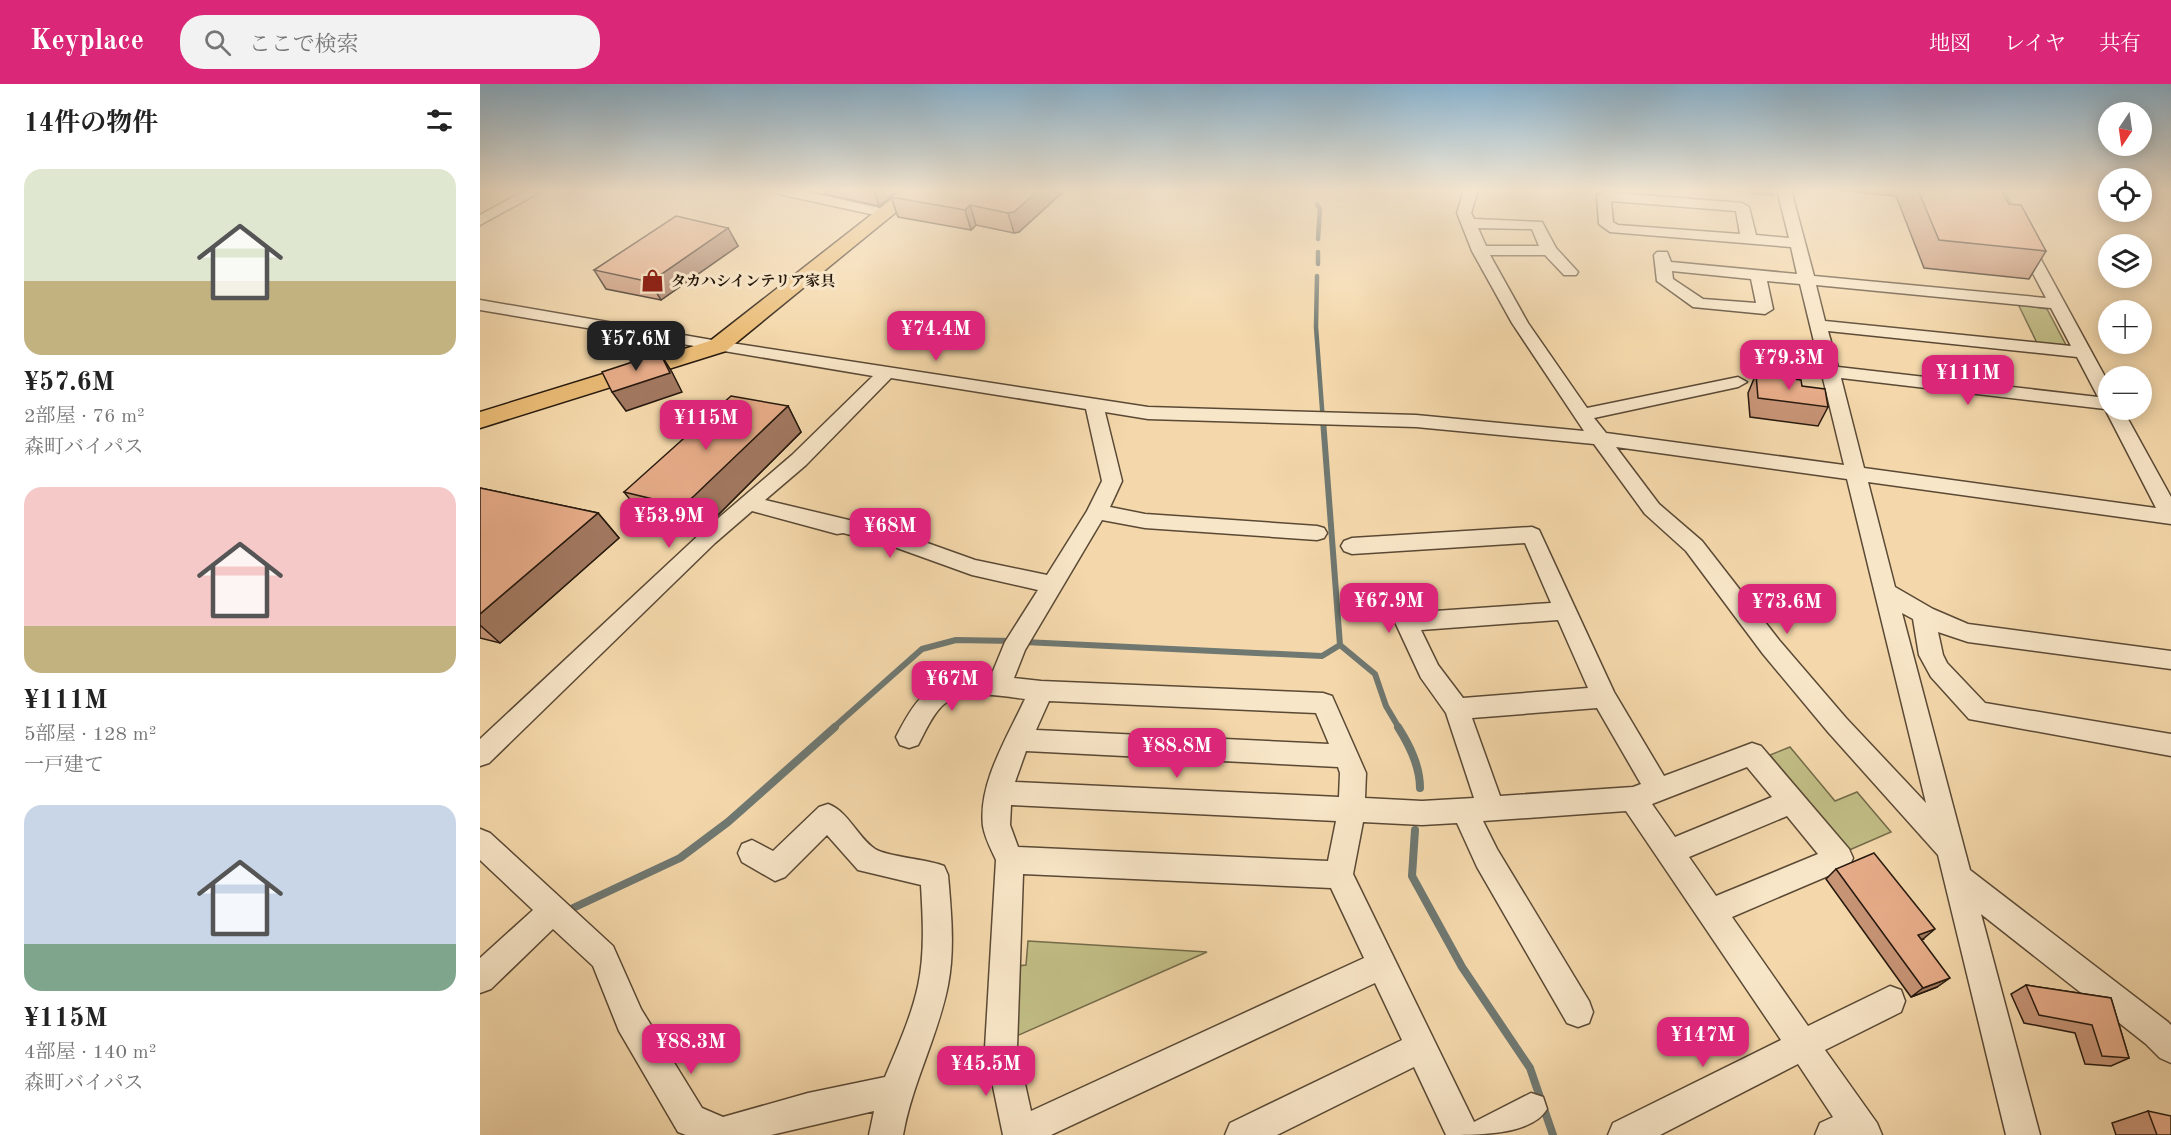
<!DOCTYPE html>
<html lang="ja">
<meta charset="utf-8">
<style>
:root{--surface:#fff;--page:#f2f2f2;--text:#222;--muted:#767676;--accent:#db2777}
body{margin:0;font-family:"Old Standard TT","Noto Serif JP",serif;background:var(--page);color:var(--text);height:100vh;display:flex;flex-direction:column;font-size:22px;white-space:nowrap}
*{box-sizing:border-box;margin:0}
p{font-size:20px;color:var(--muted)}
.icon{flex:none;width:33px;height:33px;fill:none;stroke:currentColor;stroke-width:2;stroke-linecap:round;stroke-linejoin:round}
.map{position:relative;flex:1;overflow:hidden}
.panel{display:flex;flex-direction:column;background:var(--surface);width:480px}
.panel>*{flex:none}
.needle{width:39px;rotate:193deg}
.buttons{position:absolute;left:1618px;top:18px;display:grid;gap:12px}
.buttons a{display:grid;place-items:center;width:54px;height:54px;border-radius:50%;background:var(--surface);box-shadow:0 3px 15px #0003;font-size:30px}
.price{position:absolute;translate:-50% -51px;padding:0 14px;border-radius:12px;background:var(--accent);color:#fff;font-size:20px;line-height:39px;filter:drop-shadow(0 2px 3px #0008)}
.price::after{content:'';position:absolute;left:50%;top:36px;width:18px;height:14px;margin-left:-9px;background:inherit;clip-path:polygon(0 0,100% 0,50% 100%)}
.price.on{background:#222;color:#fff}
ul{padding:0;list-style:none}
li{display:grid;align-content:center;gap:12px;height:318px;padding:0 24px}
li span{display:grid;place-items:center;height:186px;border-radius:18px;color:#555}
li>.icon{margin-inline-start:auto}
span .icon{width:108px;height:108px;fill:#fffc;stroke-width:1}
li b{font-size:26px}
h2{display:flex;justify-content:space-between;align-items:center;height:72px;padding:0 24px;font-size:26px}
header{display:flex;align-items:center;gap:36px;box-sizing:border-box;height:84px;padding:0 30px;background:var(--accent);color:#fff}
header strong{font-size:28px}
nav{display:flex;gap:33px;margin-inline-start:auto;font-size:21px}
.search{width:420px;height:54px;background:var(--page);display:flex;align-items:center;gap:15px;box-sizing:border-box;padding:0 21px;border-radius:24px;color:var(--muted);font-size:22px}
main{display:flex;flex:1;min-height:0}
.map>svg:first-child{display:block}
.green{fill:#c1bd85;stroke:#746b4a;stroke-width:1.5}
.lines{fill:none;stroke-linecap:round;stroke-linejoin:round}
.stream-far2{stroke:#6f7871;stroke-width:4.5}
.stream-far1{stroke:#6f7871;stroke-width:6}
.stream{stroke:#6f7871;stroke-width:8}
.minor-casing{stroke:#5a4935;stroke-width:3}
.major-casing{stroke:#26190e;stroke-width:3}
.minor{fill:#f8e6c8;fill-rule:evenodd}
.major{fill:#eabc76;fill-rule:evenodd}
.wall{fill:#c79476;stroke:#26190e;stroke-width:1.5}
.shaded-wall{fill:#a27860;stroke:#26190e;stroke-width:1.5}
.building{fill:#e7ac89;stroke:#26190e;stroke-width:1.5}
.labels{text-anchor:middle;stroke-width:6;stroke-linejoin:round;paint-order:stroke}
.far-poi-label{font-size:15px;font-weight:bold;fill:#26190e;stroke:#f8e6c8;text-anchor:start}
</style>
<header>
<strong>Keyplace</strong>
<div class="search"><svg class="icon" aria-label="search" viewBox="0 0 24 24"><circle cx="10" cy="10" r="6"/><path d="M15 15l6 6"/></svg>ここで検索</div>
<nav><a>地図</a><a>レイヤ</a><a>共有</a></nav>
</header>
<main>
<section class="panel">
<h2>14件の物件<svg class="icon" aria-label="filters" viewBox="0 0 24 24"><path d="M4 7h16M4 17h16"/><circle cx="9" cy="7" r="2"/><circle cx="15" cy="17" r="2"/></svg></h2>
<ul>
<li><span style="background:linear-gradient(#dfe7d0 60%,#c2b280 0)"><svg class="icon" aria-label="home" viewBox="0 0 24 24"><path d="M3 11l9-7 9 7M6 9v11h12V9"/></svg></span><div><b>¥57.6M</b><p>2部屋 · 76 m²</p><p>森町バイパス</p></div></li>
<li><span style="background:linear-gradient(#f6c9c9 75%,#c2b280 0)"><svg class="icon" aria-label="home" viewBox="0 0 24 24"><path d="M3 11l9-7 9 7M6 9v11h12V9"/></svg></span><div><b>¥111M</b><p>5部屋 · 128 m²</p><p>一戸建て</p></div></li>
<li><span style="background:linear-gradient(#c9d6e8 75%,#7fa58c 0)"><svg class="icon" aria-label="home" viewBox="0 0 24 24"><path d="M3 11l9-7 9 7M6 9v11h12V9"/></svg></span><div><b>¥115M</b><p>4部屋 · 140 m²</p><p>森町バイパス</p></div></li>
</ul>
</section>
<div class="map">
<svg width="1691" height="1051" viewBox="0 0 1691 1051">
<rect width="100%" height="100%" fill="#f4d8ab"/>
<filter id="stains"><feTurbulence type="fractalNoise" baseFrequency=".00333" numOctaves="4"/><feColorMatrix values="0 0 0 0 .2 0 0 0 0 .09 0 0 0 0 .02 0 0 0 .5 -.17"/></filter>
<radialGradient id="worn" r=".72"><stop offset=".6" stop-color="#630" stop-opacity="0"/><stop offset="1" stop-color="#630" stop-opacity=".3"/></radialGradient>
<path class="green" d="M1538,220L1567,225L1586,261L1582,263L1558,261Z
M1310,663L1355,717L1377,708L1411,748L1367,767L1290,671Z
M548,857L727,868L532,954L537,882L546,881Z"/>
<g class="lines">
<path class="stream-far2" d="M1252,106L1292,110
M837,120L840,125L838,155
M838,168V180
M837,192L836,243L843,338"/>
<path class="stream-far1" d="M544,558L842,572L860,561L843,336
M860,561L895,590L906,622L919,644
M353,644L442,565L476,556L534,557"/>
<path class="stream" d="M918,643C930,662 940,682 940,704
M935,746L932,792L982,883L1050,984L1073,1051
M93,824L200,774L248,738L355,643"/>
<defs>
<path id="minor" d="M46,106H64L0,141V131Z
M292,106H319L404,125L411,129L404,133L299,110Z
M984,106H998L991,129L994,135L1062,138L1076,164L1098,188L1096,191H1084L1065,171H1010L1048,239L1107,324L1258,293L1267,298L1258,303L1114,334L1126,349L1364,381L1320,200L1287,197L1293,225L1285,230L1213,223L1177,197L1174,171L1177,168H1187L1191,178L1317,190L1311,163L1130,148L1119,140L1117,112L1124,108L1262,119L1269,123L1276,151L1309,154L1297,106H1311L1334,192L1566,214L1509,106H1523L1629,300V326H1643L1691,413V440L1388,398L1415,503L1453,525L1488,540L1691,567V585L1488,558L1458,548L1463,571L1467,579L1505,619L1691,650V672L1489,635L1451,593L1439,571L1433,535L1422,529L1490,786L1688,938L1691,941V979L1680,974L1666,960L1501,830L1560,1051H1526L1458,771L1348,648L1283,570L1206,467L1165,430L1114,360L936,343L668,335L625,328L642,397L630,423L665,430L837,442L844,444L847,449L844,454L837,456L665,444L622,436L545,566L534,594L561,597L843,609L852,612L886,689L885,714L942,717L994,714L966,629L941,594L915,538L918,532L926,529L1071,519L1045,459L872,470L864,467L861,462L864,457L872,454L1052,443L1059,446L1134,608L1184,692L1272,659L1281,662L1369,765L1373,774L1369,783L1252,833L1328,942L1410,902L1421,906L1425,917L1421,928L1345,966L1397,1039L1402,1051H1335L1340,1039L1353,1033L1318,980L1180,1051H1128L1133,1039L1301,956L1146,727L1003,737L1017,765L1109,917L1113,928L1109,939L1098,943L1087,939L997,783L977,739L942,741L883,738L873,790L994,1038L1051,1009L1063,1013L1067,1025C1052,1051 998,1051 966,1051L934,983L797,1051H745L750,1039L922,956L895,899L571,1051H523L505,964L516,776C511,765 505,754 503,742C498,699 528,652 545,615C523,612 482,604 463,621C452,631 445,648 438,661L429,664L420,661L416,653C440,606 456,590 511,592L525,558L558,506L492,491L406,460L363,449L357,450L272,427L235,459L9,679L0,682V655L221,449L312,371L393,292L0,226V216L238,257L668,323L936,331L1104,347L1032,239L992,167L977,129ZM1131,117L1256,127L1260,150L1138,141L1133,138ZM998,144L1052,145L1059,162H1006ZM1192,187L1271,195L1276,219L1223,215L1193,195ZM1336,201L1571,224L1591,262L1345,237ZM1348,247L1597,273L1618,313L1358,283ZM411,294L606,325L622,397L607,427L567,491L495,476L411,446L285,416L326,381ZM1361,294L1625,325L1676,424L1384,384ZM1136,363L1367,395L1446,719L1366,634L1299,556L1222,457L1179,420ZM1078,536L1108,604L983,614L958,581L941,546ZM569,617L836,629L849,660L556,646ZM1117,624L1161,700L1153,703L1020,712L992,634ZM546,667L858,683L860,689L859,713L535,698ZM1267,683L1292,713L1195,753L1172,720ZM531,721L856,737L848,777L538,763L530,741ZM1307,732L1338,770L1236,812L1209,773ZM543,790L851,804L884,874L551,1027L537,964Z
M348,720C369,728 377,753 395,765C408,773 446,775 464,782L468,791C471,827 475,865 468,901C458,953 432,999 423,1051H389L394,1027L291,1051H206L198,1048L139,947L113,882L73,845L11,905L0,909V874L53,826L0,776V745L10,749L133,862L161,925L222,1024L243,1033L328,1009L405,993C417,964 431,934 438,902C445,870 443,835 441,801L378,786L347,751L305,793L295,797L262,778L258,769L262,760L272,756L293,767L339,723Z"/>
<path id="major" d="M423,106H443L246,267L0,344V328L230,257Z"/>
</defs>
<use href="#minor" class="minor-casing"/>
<use href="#major" class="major-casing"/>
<use href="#minor" class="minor"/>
<use href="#major" class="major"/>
</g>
<path class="wall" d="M344,106H585L539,148L534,149L496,141L491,146L418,133L411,113L415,110L399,122L345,110Z
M1353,106H1521L1529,120L1566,167L1549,195L1444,184L1416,112Z
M248,144L258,162L181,216L126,205L114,186Z
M1276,290L1322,302L1348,323L1338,342L1270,333L1268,309Z
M308,322L321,348L232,437L220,447L164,433L144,408Z
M0,404L118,429L139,454L20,559L0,554Z
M1356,785L1443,855H1441L1457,903L1431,913L1346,795Z
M1546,901L1631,914L1649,974L1631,982L1605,980L1595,949L1544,939L1531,910Z
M1668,1027L1691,1051H1636L1632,1039Z"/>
<path class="shaded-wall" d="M394,106H419L399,122Z
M559,106H585L539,148L534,149L528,129Z
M490,121L496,141L491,146L485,126Z
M248,144L258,162L181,216L170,198Z
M180,269L192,288L202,308L146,327L132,308Z
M308,322L321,348L232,437L220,447L202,422Z
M118,429L139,454L20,559L0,541V530Z
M1455,845L1443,855L1426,861L1438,851Z
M1470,894L1457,903L1431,913L1443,904Z"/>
<path class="building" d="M419,106H559L534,128L528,129L490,121L485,126L411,113Z
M1438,106H1521L1529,120L1541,121L1566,167L1459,156Z
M196,132L248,144L170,198L114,186Z
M180,269L190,289L132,308L122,288Z
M1276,290L1321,296L1322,302L1345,305L1348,323L1278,314Z
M251,312L308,322L214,412L202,422L144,408Z
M0,404L118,429L0,530Z
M1394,769L1455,845L1438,851L1470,894L1443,904L1356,785Z
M1546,901L1631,914L1649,974L1622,972L1612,941L1559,931Z
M1668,1027L1691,1032V1051H1677Z"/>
<linearGradient id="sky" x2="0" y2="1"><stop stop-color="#8bb6d3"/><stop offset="0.42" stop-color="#faedd9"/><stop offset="1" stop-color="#faedd9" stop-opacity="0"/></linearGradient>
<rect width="1691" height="253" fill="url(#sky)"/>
<defs>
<symbol id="shop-bare" viewBox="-9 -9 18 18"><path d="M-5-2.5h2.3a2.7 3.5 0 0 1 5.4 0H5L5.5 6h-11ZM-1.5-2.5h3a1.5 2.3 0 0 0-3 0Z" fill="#8f2418" stroke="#f8e6c8" stroke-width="2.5" paint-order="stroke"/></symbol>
</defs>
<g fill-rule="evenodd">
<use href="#shop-bare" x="156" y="180" width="33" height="33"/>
</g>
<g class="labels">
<g class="far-poi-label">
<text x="191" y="202">タカハシインテリア家具</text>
</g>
</g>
<rect width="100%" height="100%" filter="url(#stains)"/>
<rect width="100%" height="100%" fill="url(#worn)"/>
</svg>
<div class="buttons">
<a><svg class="needle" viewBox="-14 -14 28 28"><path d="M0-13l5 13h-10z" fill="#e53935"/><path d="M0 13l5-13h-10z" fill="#767676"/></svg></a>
<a><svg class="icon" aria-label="locate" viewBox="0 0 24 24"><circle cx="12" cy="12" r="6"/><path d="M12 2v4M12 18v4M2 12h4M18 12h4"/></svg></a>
<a><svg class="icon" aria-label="layers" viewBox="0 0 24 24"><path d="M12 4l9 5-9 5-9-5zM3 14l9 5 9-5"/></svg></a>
<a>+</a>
<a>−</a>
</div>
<b class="price" style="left:456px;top:278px">¥74.4M</b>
<b class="price on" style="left:156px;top:288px">¥57.6M</b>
<b class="price" style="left:1309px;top:307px">¥79.3M</b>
<b class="price" style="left:1488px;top:322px">¥111M</b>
<b class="price" style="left:226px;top:367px">¥115M</b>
<b class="price" style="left:189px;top:465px">¥53.9M</b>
<b class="price" style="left:410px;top:475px">¥68M</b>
<b class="price" style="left:909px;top:550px">¥67.9M</b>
<b class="price" style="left:1307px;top:551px">¥73.6M</b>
<b class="price" style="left:472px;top:628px">¥67M</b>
<b class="price" style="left:697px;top:695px">¥88.8M</b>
<b class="price" style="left:1223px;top:984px">¥147M</b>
<b class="price" style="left:211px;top:991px">¥88.3M</b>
<b class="price" style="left:506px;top:1013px">¥45.5M</b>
</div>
</main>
